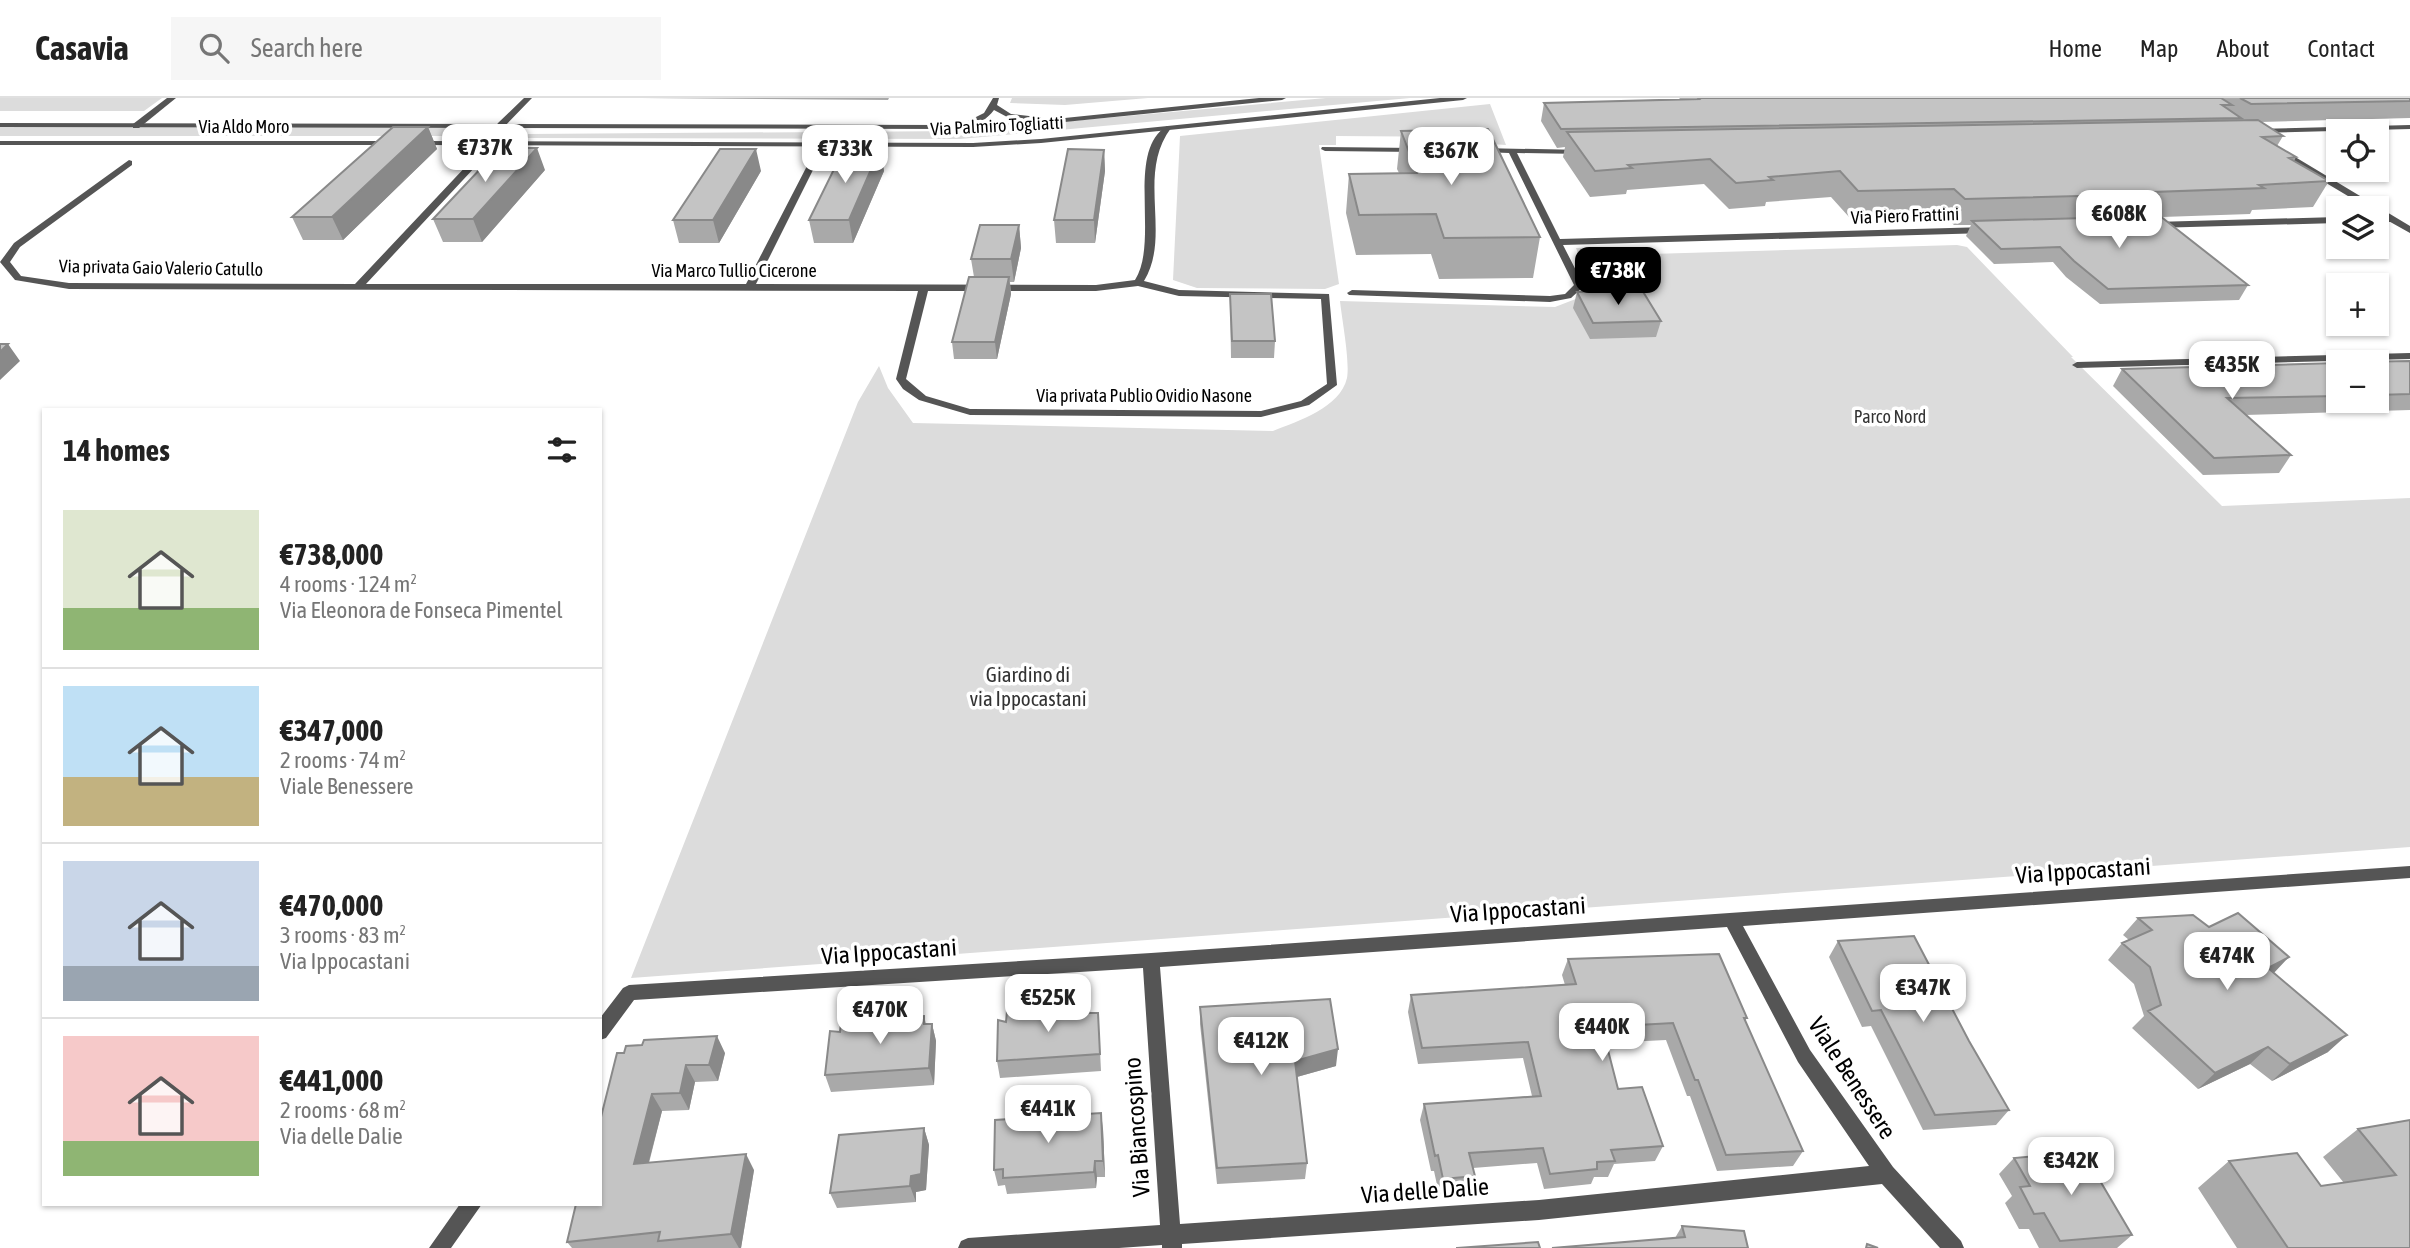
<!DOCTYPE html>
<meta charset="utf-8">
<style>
:root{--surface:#fff;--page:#f6f6f6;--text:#222;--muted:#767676;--line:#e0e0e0;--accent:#000}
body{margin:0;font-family:"Asap Condensed",sans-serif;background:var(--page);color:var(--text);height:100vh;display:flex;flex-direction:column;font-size:26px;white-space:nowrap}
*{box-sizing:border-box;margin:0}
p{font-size:23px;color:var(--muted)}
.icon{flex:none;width:38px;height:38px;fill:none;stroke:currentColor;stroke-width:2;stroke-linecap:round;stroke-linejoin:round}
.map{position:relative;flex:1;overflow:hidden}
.panel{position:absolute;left:42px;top:310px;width:560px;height:798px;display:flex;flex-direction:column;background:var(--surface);border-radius:0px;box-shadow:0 2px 5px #0004}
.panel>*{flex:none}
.fabs{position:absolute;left:2326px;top:21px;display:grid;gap:14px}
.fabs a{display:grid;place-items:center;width:63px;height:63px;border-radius:0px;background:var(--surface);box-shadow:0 2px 5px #0004;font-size:35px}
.price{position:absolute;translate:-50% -60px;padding:0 16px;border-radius:14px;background:#fff;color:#222;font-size:23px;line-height:46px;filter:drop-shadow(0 2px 4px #0008)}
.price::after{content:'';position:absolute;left:50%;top:42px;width:21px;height:16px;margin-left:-10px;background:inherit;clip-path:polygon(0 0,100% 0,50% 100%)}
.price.selected{background:var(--accent);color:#fff}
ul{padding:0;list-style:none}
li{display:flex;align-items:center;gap:21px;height:175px;padding:0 21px}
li+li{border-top:2px solid var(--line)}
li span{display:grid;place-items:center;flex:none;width:196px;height:140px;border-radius:0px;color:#555}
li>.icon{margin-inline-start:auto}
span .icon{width:84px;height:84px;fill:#fffc;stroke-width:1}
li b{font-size:30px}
h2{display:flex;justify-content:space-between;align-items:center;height:84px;padding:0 21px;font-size:30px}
header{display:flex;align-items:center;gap:42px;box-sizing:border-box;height:98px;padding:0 35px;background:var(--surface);border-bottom:2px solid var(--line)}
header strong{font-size:33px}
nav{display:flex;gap:38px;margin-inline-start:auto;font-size:24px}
.search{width:490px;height:63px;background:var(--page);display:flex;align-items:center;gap:18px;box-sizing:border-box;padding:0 24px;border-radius:0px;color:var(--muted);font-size:26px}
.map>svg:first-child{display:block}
.green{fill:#dcdcdc}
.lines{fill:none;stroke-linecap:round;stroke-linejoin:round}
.service{fill:#555;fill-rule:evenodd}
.minor{fill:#555;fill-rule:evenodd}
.tertiary{fill:#555;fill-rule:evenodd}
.wall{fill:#a9a9a9}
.shaded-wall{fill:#898989}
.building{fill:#c4c4c4;stroke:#898989;stroke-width:2}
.labels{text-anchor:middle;stroke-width:7;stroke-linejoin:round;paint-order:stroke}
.far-street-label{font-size:18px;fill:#000;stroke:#fff}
.far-park-label{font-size:18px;fill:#333;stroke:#fff}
.park-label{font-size:21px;fill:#333;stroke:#fff}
.near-street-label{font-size:24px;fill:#000;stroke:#fff}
</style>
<header>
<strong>Casavia</strong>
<div class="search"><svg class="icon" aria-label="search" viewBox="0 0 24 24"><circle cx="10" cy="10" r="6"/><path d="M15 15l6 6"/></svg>Search here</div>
<nav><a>Home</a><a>Map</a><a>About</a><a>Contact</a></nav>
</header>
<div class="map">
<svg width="2410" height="1150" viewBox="0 0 2410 1150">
<rect width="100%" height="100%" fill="#fff"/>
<path class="green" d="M0,0H162L144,13H0Z
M1012,0H1148L1065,7L1010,5Z
M1326,0H1410L960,41L525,40L528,36L962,33Z
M1490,6L1506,47L1477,45L1474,39L1336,38V47H1319L1339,186L1325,191L1197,190L1173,182L1180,38Z
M0,29L458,30L449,38H0Z
M1957,147L1967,149L2073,259H2071L2222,408L2410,400V749L631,880L858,304L879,268L888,290L913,325L1273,333C1298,323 1340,310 1347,280C1350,263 1342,222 1340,203L1555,209L1586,197L1591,191L1576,150L1610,149L1616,157Z"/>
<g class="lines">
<path class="service" d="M167,0H176L139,30H133V26Z"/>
<path class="minor" d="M524,0H532L504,29L476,68L366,186H746L808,66L812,63L816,66L756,186L1096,187L1135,182C1160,143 1125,53 1167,28L1171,30C1136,77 1172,137 1144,183L1179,192L1329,196L1337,287L1309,307L1261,319L970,317L919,302L903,291L896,281L918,193L69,191L15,182L0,164L14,145L129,62L132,63V67L20,149L10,164L21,178L69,185L355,186L470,64L498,25ZM1138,188L1179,198L1321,201L1327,286L1301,303L1261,313L970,311L926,298L906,281L928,193H1096Z
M993,0H999L997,7L1011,16L1055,21L1059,23L1055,25L1009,20L994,12C988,21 973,30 962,30V26L984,15Z
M2410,27V31L2254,35L2250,33L2254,31Z
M1322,49L1417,50L1421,52L1417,54L1325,53L1321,51Z
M1479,50L1584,52V56H1581L1517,55L1560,141L1987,129L1992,132L1987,135L1563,147L1584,188L1571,200L1550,204L1349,197L1347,195L1352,192L1550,198L1565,196L1574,187L1509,55L1482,54H1479Z
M2376,118H2391L2396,121L2391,124H2376Z
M2338,119V125L2154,130L2149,127L2154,124Z
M2410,255V261L2077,270L2072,267L2077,264Z
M2410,768V780L1743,828L1810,952L1893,1069L1961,1143L1964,1150H1940L1882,1086L1539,1122L1182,1146V1150H1162V1147L1119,1150H958L961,1143L968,1140L1160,1127L1143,870L634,902L606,940L600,942V920L623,890L629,887L1151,855ZM1727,829L1798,964L1869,1068L1539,1102L1180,1126L1160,869Z
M460,1106H482L451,1150H429Z"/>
<path class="tertiary" d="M1259,0H1286L1282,2L1055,25L945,31L0,29V25L945,27L1055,21Z
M1440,0H1467L1463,2L1041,45L973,49L418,47L414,45L418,43L973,45L1041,41Z
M0,43H394L398,45L394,47H0Z
M2276,51H2282L2410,128V135L2376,116V110H2368L2276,55Z"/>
</g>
<path class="wall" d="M642,0H889L888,2Z
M1679,0H2410V20L2260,24L2283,38L2277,48L2296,59L2294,63L2329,83L2313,109L2252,112L2250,116L2162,119L2248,187L2239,202L2100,206L2066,179L2053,164L1994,166L1966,138L1971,127H1954L1943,117L1849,119L1831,99L1766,104L1765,108L1729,111L1704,86L1627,92L1626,96L1590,99L1563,59L1565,49L1557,50L1541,23L1544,5L1680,1Z
M428,29L437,51L343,142H303L292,119Z
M1401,33L1540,139L1533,180L1439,181L1431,156L1356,157L1346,115L1349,76L1399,75L1397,71Z
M880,51L884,73L853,145H814L809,122Z
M1104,52L1105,73L1095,145H1056L1054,122Z
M545,72L482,144H443L433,121Z
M761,73L719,145H679L673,122Z
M1019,127L1021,150L1014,184H1010L1011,196L997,261H954L952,244L974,179L971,161Z
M1577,194L1661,223L1656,239L1590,241L1573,210Z
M1230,196L1275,243L1274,260H1231Z
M2410,263V312L2245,317L2291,357L2279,375L2203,377L2113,288L2122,271L2338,265V303H2376V264Z
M2138,820L2209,829L2274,875L2328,954L2272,983L2250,966L2198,991L2132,930L2144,918L2134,886L2108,862L2122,845L2129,842L2123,837Z
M1838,843L1969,943L2009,1012L1996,1027L1923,1032L1871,928L1862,929L1829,859Z
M1568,861L1747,920L1745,923L1803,1053L1793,1068L1717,1073L1690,998H1687L1666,942L1606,945L1618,991L1663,1048L1655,1063L1614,1066L1608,1079H1594L1591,1086L1544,1091L1537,1065L1473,1070L1475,1078L1470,1093L1439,1096L1434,1073H1431L1420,1022L1424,1006L1532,998L1523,960L1418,966L1408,914L1411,897L1565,887L1562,877Z
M1200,909L1336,968L1297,979L1307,1065L1305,1081L1217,1086L1200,926Z
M1089,915L1099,932L1101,973L1000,980L997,963L1006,924Z
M924,918L926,926H932L936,943L934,987L831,994L825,977L840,934Z
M617,955H725L718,983L695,984L689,1012L662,1013L649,1065L754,1072L741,1150H572L567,1144L600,1106Z
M2410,1022V1150H2237L2198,1090L2229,1063L2321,1088L2344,1085L2323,1059L2358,1031Z
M924,1030L929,1047L926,1092L916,1094V1104L837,1110L830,1095Z
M1103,1031L1105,1079H1097L1096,1090L1007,1096L1005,1087L998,1088L994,1072Z
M2014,1060L2132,1137L2117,1150H2039L2029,1131H2019L2005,1105L2012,1098L1999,1076Z
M1682,1128L1748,1150L1675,1140Z"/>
<path class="shaded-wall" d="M428,29L437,51L343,142L332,119Z
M537,50L545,72L482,144L473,121Z
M756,51L761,73L719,145L713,122Z
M880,51L884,73L853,145L849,122Z
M1104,52L1105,73L1095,145L1094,122Z
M1019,127L1021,150L1014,184L1011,161Z
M1009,179L1011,196L997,261L995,244Z
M8,246L20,263L0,282V254Z
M2289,859L2272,877L2268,870Z
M932,926L936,943L934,987L929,970Z
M2347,937L2328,954L2272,983L2290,966Z
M717,938L725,955L718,983L709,967Z
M2268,949L2250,966L2198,991L2215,975Z
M1338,951L1336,968L1293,980L1295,963Z
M686,967L695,984L689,1012L680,995Z
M652,996L662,1013L644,1082L634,1066Z
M1101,1015L1103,1031L1105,1079L1103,1063Z
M924,1030L929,1047L926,1092L916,1094V1104L910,1088L911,1078Z
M746,1056L754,1072L741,1150H739L731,1136Z
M1095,1063L1097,1079L1096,1090L1094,1074Z"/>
<path class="building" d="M1698,0H2221L2232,7H2222L2241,20L1561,31L1544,5L1699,1Z
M2240,0H2410V3L2251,6Z
M2258,22L2283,38L2262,39L2296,59L2289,60L2329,83L2259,87L2264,90L2154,94L2157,96H2154L1965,101L1954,91L1858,93L1840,73L1769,79L1773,82L1736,85L1710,61L1628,67L1632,70L1595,73L1567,34Z
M393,29H428L332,119H292Z
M1488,31L1540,139L1444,140L1436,116L1359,117L1349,76L1417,75L1401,33Z
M500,50H537L473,121H433Z
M720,51H756L713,122H673Z
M844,51H880L849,122H809Z
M1068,51L1104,52L1094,122H1054Z
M2160,118L2248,187L2108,191L2074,163L2060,149L2001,151L1972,123Z
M980,127H1019L1011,161H971Z
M969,179H1009L995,244H952Z
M1642,192L1661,223L1593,225L1577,194Z
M1230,196H1271L1275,243H1232Z
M0,246H8L0,254Z
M2410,263V296L2376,297V264H2354Z
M2338,265V298L2227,300L2291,357L2214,360L2122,271Z
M2238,815L2289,859L2268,870L2347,937L2290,966L2268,949L2215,975L2148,913L2161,907L2150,869L2122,845L2152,832L2138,820L2193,817L2209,829Z
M1914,838L1969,943L2009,1012L1935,1017L1881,912L1872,913L1838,843Z
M1719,856L1747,920H1744L1803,1053L1726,1057L1698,982H1695L1673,925L1602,929L1618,991L1642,989L1663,1048L1611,1052L1615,1063L1597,1064V1071L1550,1076L1543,1050L1469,1055L1475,1078L1443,1081L1438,1057L1435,1058L1424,1006L1541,998L1528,944L1422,950L1411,897L1576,886L1568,861Z
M1330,901L1338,951L1295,963L1307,1065L1217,1070L1200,909Z
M1088,907L1089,915H1098L1100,956L997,963L998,922L1006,924L1007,913Z
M924,918V926H932L929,970L825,977L830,933L840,934L841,924Z
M717,938L709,967H686L680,995L652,996L634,1066L746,1056L731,1136L658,1143L660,1134L567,1144L576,1106H600V1023L617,955H624L626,948L642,947L644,942Z
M1101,1015L1103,1063H1095L1094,1074L1003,1080V1071L994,1072L995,1022Z
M2410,1022V1150H2288L2229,1063L2297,1055L2321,1088L2396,1077L2358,1031Z
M924,1030L921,1076L911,1078L910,1088L830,1095L839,1037Z
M2083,1054L2132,1137L2060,1143L2044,1115L2034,1116L2020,1089L2030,1088L2014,1060Z
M1682,1128L1744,1133L1748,1150H1552L1685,1139Z
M1538,1144L1540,1150H1456H1457Z
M1867,1146L1878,1150H1866Z"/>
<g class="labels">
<g class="far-street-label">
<text transform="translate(997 28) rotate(-3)" y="6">Via Palmiro Togliatti</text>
<text x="244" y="35">Via Aldo Moro</text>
<text transform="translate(1905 118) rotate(-2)" y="6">Via Piero Frattini</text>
<text transform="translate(161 170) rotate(1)" y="6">Via privata Gaio Valerio Catullo</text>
<text x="734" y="179">Via Marco Tullio Cicerone</text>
<text x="1144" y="304">Via privata Publio Ovidio Nasone</text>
</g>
<g class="far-park-label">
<text x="1890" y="325">Parco Nord</text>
</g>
<g class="park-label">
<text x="1028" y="584">Giardino di<tspan x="1028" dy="24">via Ippocastani</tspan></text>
</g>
<g class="near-street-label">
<text transform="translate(2083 773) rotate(-4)" y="8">Via Ippocastani</text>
<text transform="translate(1518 812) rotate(-4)" y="8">Via Ippocastani</text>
<text transform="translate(889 854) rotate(-4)" y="8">Via Ippocastani</text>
<text transform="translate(1852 980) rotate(57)" y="8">Viale Benessere</text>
<text transform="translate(1137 1029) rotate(-94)" y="8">Via Biancospino</text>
<text transform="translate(1425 1093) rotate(-4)" y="8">Via delle Dalie</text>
</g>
</g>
</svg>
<div class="fabs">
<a><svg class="icon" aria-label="locate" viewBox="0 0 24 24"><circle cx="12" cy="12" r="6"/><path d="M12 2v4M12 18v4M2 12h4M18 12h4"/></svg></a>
<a><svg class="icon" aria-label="layers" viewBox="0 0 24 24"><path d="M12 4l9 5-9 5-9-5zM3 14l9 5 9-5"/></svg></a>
<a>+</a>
<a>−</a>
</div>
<b class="price" style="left:485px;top:86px">€737K</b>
<b class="price" style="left:845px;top:87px">€733K</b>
<b class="price" style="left:1451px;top:89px">€367K</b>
<b class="price" style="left:2119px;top:152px">€608K</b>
<b class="price selected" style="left:1618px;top:209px">€738K</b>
<b class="price" style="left:2232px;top:303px">€435K</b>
<b class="price" style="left:2227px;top:894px">€474K</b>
<b class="price" style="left:1923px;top:926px">€347K</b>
<b class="price" style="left:1048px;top:936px">€525K</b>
<b class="price" style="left:880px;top:948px">€470K</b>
<b class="price" style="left:1602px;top:965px">€440K</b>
<b class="price" style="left:1261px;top:979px">€412K</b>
<b class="price" style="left:1048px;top:1047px">€441K</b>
<b class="price" style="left:2071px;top:1099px">€342K</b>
<section class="panel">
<h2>14 homes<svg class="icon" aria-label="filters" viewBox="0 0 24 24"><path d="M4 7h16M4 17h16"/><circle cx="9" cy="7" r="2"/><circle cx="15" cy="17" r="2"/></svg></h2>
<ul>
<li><span style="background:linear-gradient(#dfe7d0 70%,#8fb573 0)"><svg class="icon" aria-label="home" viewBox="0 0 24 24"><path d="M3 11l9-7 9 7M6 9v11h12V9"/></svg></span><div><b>€738,000</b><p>4 rooms · 124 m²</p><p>Via Eleonora de Fonseca Pimentel</p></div></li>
<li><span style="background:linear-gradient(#bfe0f5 65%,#c2b280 0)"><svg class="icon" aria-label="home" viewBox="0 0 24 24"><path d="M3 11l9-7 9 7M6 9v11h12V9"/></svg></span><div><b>€347,000</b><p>2 rooms · 74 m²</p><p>Viale Benessere</p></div></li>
<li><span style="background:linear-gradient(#c9d6e8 75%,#9aa5b1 0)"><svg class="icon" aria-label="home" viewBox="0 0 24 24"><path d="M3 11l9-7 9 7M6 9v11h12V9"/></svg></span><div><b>€470,000</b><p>3 rooms · 83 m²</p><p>Via Ippocastani</p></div></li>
<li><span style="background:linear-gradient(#f6c9c9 75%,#8fb573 0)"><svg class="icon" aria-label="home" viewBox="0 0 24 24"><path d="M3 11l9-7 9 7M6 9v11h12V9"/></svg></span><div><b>€441,000</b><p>2 rooms · 68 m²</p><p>Via delle Dalie</p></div></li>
</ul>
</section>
</div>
